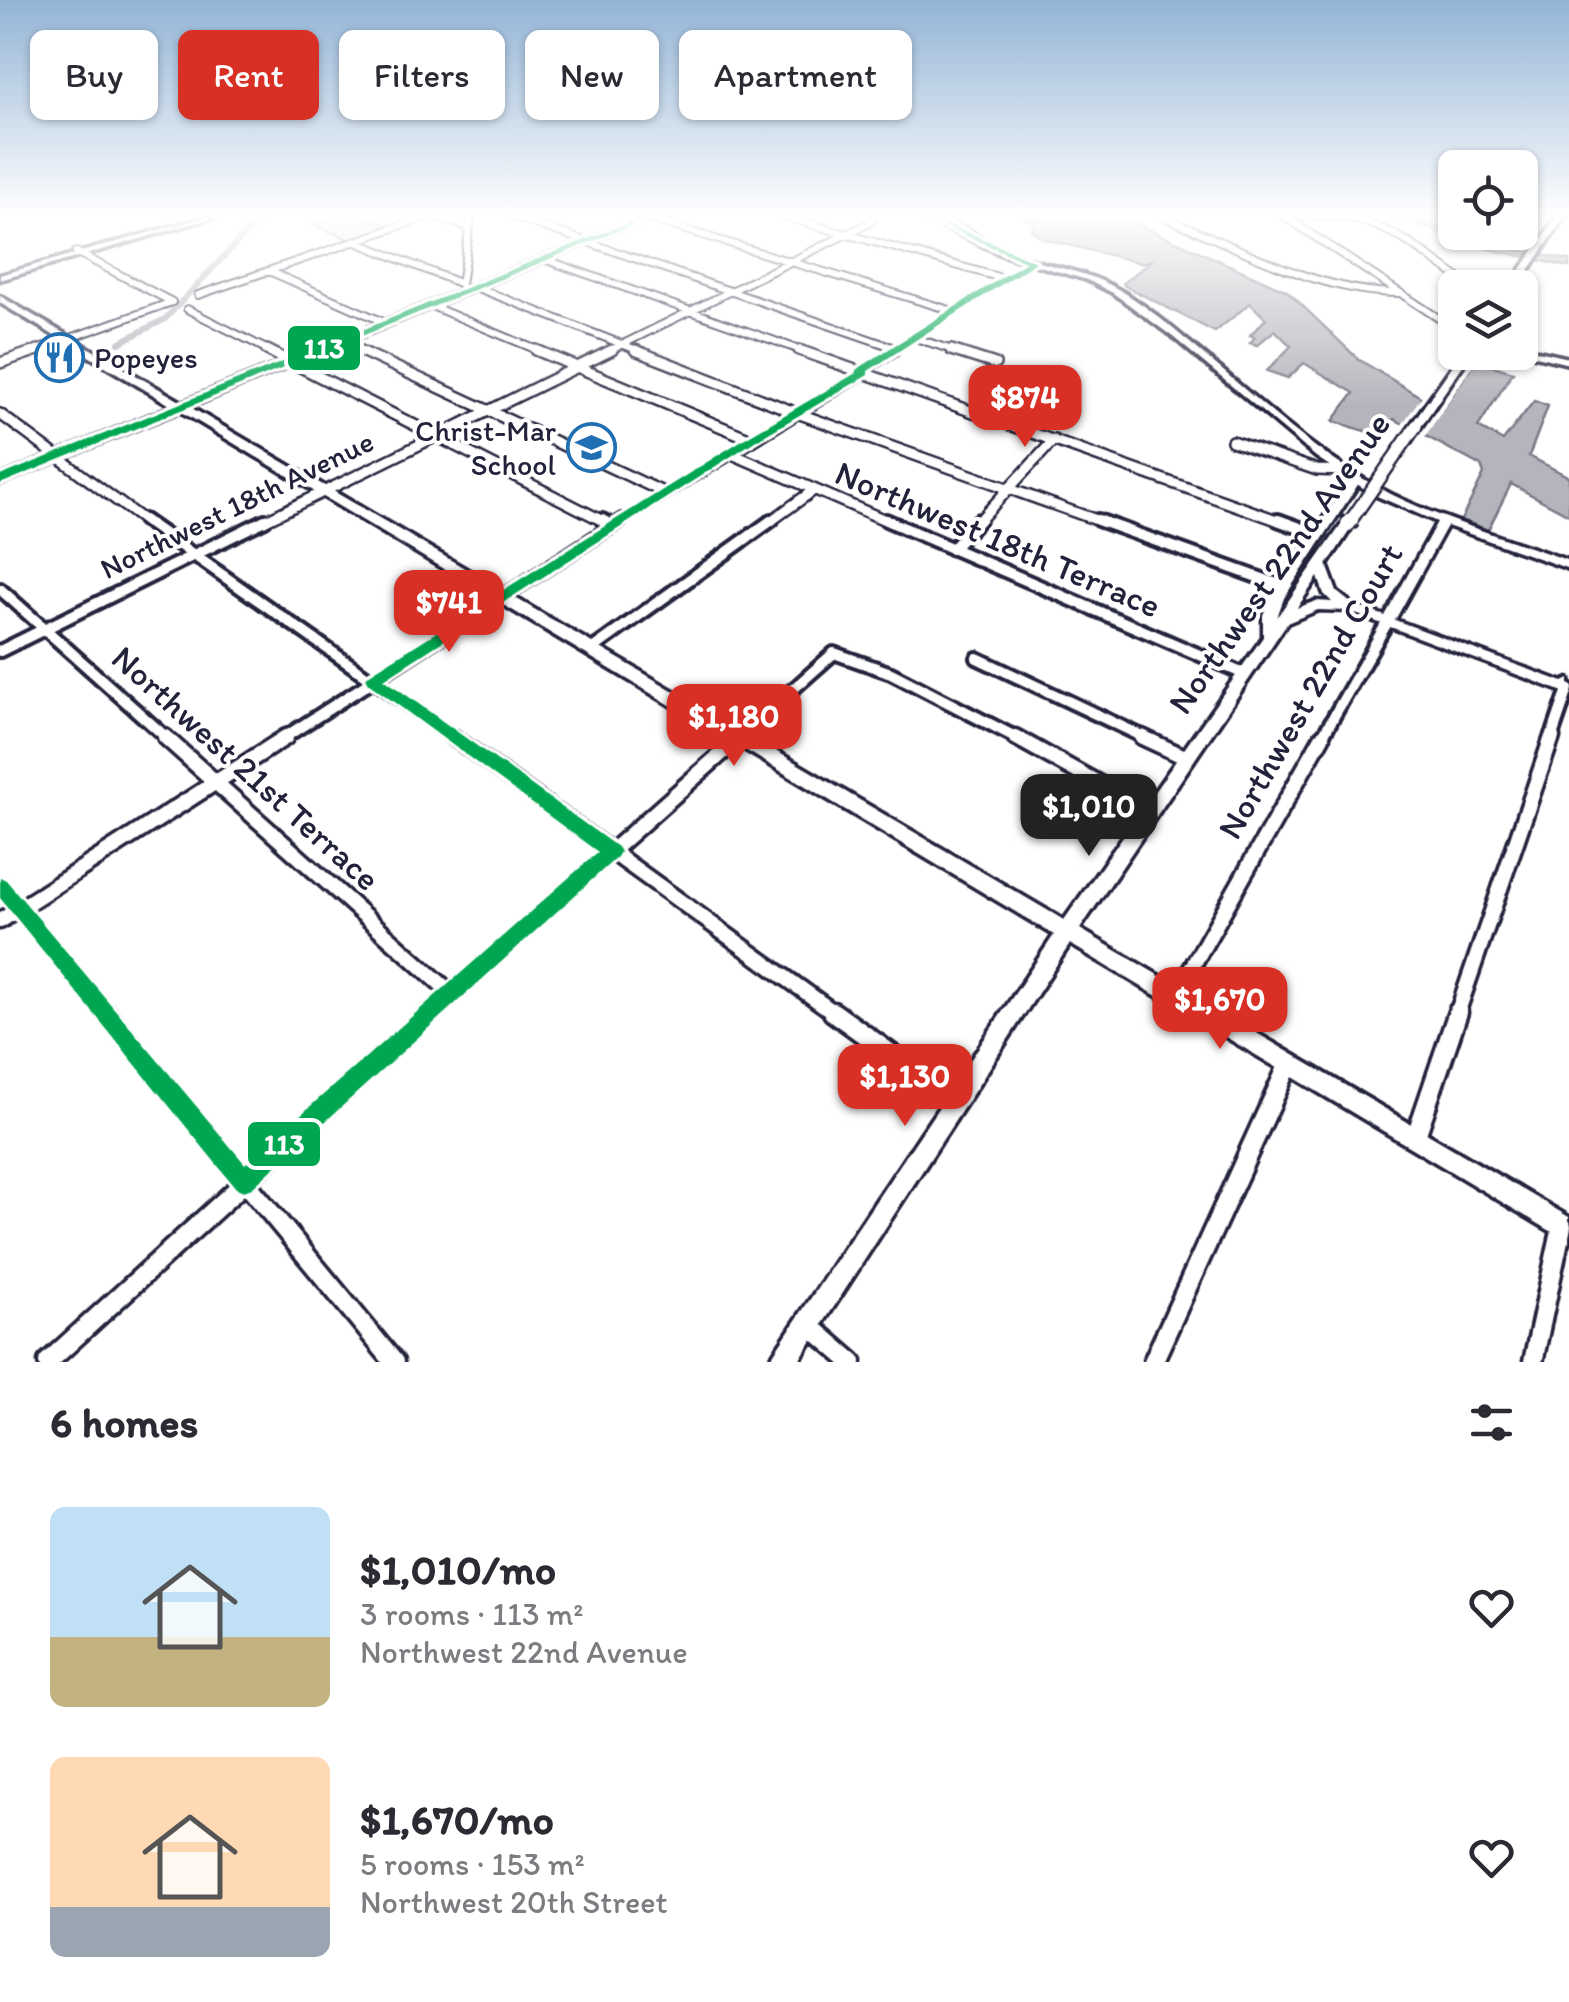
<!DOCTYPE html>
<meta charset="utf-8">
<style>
:root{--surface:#fff;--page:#f7f7f7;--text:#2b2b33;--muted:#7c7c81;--accent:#d93025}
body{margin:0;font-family:Itim,sans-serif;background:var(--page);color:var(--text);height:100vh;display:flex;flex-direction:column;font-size:38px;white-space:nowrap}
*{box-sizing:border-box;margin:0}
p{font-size:32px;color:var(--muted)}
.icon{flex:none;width:55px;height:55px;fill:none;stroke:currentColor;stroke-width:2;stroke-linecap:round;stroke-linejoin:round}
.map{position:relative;height:1362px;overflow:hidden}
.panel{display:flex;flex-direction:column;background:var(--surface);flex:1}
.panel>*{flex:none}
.banner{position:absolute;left:30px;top:30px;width:1000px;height:90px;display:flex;gap:20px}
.buttons{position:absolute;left:1438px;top:150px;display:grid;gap:20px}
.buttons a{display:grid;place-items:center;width:100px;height:100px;border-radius:15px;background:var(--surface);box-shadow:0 2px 8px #0004;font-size:50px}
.price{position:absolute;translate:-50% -85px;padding:0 22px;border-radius:20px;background:var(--accent);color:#fff;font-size:32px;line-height:65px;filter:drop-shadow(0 2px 5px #0008)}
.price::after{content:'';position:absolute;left:50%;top:60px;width:30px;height:22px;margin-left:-15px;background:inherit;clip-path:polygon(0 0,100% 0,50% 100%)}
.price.on{background:#222;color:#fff}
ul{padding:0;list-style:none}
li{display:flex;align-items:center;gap:30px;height:250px;padding:0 50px}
li span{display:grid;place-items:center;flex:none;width:280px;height:200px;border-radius:15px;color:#555}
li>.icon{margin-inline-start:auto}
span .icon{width:120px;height:120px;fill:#fffc;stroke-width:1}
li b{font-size:42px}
h2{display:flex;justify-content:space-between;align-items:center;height:120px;padding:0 50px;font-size:42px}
.chip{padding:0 35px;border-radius:15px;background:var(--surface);box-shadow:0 2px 8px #0004;font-size:35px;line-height:90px}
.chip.on{background:var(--accent);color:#fff}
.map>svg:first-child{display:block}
.green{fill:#dfdfe2;stroke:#80808e;stroke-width:2.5}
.water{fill:#b4b4bc;stroke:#7a7a88;stroke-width:2.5}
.pier{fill:#fff}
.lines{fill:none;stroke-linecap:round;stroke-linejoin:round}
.canal{stroke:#b4b4bc;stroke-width:6}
.minor-far4-casing{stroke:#22223b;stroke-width:10}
.minor-far3-casing{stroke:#22223b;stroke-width:14}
.minor-far2-casing{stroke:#22223b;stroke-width:18}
.minor-far1-casing{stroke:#22223b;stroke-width:21}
.minor-casing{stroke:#22223b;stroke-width:25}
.tertiary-casing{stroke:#22223b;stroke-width:7}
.secondary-casing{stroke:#22223b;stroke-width:7}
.minor-far4{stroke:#fff;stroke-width:6}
.minor-far3{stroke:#fff;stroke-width:9}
.minor-far2{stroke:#fff;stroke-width:10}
.minor-far1{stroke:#fff;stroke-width:14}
.minor{stroke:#fff;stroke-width:18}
.tertiary{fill:#fff;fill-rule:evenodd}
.secondary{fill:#fff;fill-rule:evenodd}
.secondary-bridge-far1-casing{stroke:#22223b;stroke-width:16;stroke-linecap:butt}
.secondary-bridge-casing{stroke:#22223b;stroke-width:21;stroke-linecap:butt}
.secondary-bridge-far1{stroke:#fff;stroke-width:11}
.secondary-bridge{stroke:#fff;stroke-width:14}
.bus-1-casing{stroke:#fff;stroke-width:7}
.bus-1{fill:#00a651;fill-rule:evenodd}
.labels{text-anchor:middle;stroke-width:8;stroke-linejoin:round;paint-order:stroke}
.far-poi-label{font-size:30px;fill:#22223b;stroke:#fff;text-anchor:start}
.far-street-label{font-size:30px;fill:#22223b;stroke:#fff}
.street-label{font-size:35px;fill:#22223b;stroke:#fff}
.line-badge{stroke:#fff;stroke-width:4}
.badge-label{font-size:28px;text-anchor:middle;font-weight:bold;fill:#fff}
</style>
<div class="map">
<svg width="1569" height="1362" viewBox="0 0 1569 1362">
<rect width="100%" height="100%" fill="#fff"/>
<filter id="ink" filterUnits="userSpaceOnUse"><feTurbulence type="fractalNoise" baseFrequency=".01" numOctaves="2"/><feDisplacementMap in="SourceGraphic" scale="20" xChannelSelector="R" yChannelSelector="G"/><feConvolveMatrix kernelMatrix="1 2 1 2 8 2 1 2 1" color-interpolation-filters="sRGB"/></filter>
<g filter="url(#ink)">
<path class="green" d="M336,217H365L390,226L350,240L312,224Z"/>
<path class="water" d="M1024,217H1122L1287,291L1358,359L1442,410L1476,361L1513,372L1478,427L1503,441L1534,401L1548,406L1529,456L1569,477V515L1511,484L1488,530L1461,520L1484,474L1481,466L1394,419L1384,437L1333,421L1354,393L1304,363L1288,378L1267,371L1291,346L1275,330L1257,345L1250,343L1255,337L1250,335L1266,319L1250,303L1215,332L1125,286L1123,283L1153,260L1142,263L1044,239L1031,230L1035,224Z
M1397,217C1428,217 1438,232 1465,233V237L1468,234L1504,240L1503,243L1516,250L1569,260V267L1476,246Z"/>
<path class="pier" d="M1471,361L1475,362L1422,441L1401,426L1424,393L1440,404Z"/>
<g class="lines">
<path class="canal" d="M119,343L165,319L261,217"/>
<defs>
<path id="minor-far4" d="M433,217L469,227
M515,217L895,348
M643,217L953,311
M786,217L1005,279
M1164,217C1238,247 1318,293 1399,293
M1285,217L1455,329
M1302,217C1320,218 1340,216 1358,220C1403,231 1436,264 1474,288
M1508,232L1543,242
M354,241L459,283
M76,252L172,302
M544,259L806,352
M269,271L386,323
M461,285L471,217
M475,287L642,352
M198,295L426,217
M429,305L542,352
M187,309L272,352
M912,337L959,352
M341,341L365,352
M31,352L172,302
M607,352L873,221
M891,352L1032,262"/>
<path id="minor-far3" d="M267,350L607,523
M359,350L665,493
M536,350L751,439
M635,350L797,413L1105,523
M799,350L1285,523
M951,350L995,364
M0,363L38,350
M860,372L895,350
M0,414L147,523
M1232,441L1317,470L1342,471
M730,453L892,523
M260,523L612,350
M618,523L864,373
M768,523L814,490
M977,523L1054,440"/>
<path id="minor-far2" d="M144,520L456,739
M602,520L613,526
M886,520L1244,674
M1098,520L1285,587
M1278,520L1319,535
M952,549L979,520
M0,589L168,739
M591,650L772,520
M0,651L265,520
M977,658L1148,739
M282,739L622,520
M737,739L834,653L891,673L1019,739
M1321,739L1388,621
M1551,739L1568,689"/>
<path id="minor-far1" d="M165,737L451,993
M453,737L836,1014
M1015,737L1150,812
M1142,737L1187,758
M0,885L107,1014
M0,921L286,737
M1175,997L1322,737
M428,1014L740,737
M1457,1014L1552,737"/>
<path id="minor" d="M105,1012L394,1362
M833,1012L955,1100
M1415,1139L1458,1012
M808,1324L852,1362
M48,1362L431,1012
M1153,1362L1289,1064
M1533,1362L1562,1226"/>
<path id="tertiary" d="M205,217H215L0,280V275Z
M923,217C953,215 981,240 1007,251C1042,266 1082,269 1116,288C1142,302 1166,323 1189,342C1244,387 1296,438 1357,475C1422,516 1498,534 1569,561V569L1447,526L1395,620L1563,682L1569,679V694L1345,610L1343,607L1345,604L1349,603L1385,616L1437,522L1372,494L1316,457L1173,337L1113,293L1087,280L1002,255Z
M1520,347L1569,358V364L1519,352Z"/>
<path id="secondary" d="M642,217H652L190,407L1064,920L1263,637V615L1270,598L1351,477H1359L1361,480L1284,598L1277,617L1344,521L1348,520L1354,524L1327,565L1337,592L1356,607L1349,611L1318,610L1287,623L1080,929L1569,1217V1242L1070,944L798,1362H770L774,1353L1054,935L180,411L0,484V476L172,406L0,303V296L182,402ZM1318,577L1324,594L1332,602L1316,601L1297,608Z
M1557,217H1565L1517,288H1508Z
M1462,352H1472L1420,428H1412L1410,426Z"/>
</defs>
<use href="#minor-far4" class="minor-far4-casing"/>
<use href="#minor-far3" class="minor-far3-casing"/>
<use href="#minor-far2" class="minor-far2-casing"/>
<use href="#minor-far1" class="minor-far1-casing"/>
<use href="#minor" class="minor-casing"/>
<use href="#tertiary" class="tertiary-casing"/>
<use href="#secondary" class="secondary-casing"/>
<use href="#minor-far4" class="minor-far4"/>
<use href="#minor-far3" class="minor-far3"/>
<use href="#minor-far2" class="minor-far2"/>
<use href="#minor-far1" class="minor-far1"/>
<use href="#minor" class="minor"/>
<use href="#tertiary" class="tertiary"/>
<use href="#secondary" class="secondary"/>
<defs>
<path id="secondary-bridge-far1" d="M1349,523L1416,426"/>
<path id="secondary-bridge" d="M1348,524L1351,520"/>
</defs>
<use href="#secondary-bridge-far1" class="secondary-bridge-far1-casing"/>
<use href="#secondary-bridge" class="secondary-bridge-casing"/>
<use href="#secondary-bridge-far1" class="secondary-bridge-far1"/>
<use href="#secondary-bridge" class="secondary-bridge"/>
<defs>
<path id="bus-1" d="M642,217H652L0,484V476Z
M923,217H933L1036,262L868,371V375L755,441L384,679L617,847L620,852L617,857L252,1188L244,1191L236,1188L0,898V877L6,880L245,1164L598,852L368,683L366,679L368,675L747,437L856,373V370L1026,262Z"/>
</defs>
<use href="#bus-1" class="bus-1-casing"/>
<use href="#bus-1" class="bus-1"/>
</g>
</g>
<linearGradient id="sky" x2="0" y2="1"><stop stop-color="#93b4d6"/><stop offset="0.53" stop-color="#fff"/><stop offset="1" stop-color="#fff" stop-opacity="0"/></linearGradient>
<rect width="1569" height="407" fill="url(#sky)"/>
<defs>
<symbol id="restaurant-ring" viewBox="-11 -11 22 22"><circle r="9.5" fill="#fff" stroke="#1f6fb2" stroke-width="1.5"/><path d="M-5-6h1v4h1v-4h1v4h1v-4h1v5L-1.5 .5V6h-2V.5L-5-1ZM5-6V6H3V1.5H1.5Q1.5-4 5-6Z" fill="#1f6fb2"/></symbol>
<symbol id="school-ring" viewBox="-11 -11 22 22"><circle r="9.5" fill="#fff" stroke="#1f6fb2" stroke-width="1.5"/><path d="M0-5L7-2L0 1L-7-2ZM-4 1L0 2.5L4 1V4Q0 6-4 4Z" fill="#1f6fb2"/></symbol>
</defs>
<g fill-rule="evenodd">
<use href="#restaurant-ring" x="32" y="330" width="55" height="55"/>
<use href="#school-ring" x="564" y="420" width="55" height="55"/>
</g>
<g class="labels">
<g class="far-poi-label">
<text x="94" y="368">Popeyes</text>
<text x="556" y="441" text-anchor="end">Christ-Mar<tspan x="556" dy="34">School</tspan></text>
</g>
<g class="far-street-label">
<text transform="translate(237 505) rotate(-26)" y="10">Northwest 18th Avenue</text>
</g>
<g class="street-label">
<text transform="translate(998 539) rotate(23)" y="12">Northwest 18th Terrace</text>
<text transform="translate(1279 563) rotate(-55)" y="12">Northwest 22nd Avenue</text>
<text transform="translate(1310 691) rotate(-60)" y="12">Northwest 22nd Court</text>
<text transform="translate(246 768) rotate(42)" y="12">Northwest 21st Terrace</text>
</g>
</g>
<g class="line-badge">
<rect x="286" y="324" width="76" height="48" rx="10" fill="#00a651"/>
<rect x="246" y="1120" width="76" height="48" rx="10" fill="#00a651"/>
</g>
<g class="badge-label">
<text x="324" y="358">113</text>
<text x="284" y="1154">113</text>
</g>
</svg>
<div class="buttons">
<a><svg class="icon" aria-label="locate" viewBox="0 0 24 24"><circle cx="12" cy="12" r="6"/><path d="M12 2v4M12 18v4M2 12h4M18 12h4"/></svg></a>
<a><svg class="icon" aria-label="layers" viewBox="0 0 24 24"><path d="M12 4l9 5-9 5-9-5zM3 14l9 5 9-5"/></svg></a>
</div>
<b class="price" style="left:1025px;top:450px">$874</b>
<b class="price" style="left:449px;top:655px">$741</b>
<b class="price" style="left:734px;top:769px">$1,180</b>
<b class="price on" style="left:1089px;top:859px">$1,010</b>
<b class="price" style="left:1220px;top:1052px">$1,670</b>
<b class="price" style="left:905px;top:1129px">$1,130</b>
<div class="banner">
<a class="chip">Buy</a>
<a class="chip on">Rent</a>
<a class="chip">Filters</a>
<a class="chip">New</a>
<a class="chip">Apartment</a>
</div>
</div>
<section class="panel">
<h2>6 homes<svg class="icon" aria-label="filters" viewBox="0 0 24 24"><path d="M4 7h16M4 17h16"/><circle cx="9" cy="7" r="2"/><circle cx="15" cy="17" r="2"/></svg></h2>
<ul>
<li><span style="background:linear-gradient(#bfe0f5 65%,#c2b280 0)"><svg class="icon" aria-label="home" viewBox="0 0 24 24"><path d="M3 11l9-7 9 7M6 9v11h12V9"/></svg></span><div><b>$1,010/mo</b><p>3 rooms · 113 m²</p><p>Northwest 22nd Avenue</p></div><svg class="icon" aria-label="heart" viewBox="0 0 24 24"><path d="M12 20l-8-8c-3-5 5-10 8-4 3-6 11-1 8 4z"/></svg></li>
<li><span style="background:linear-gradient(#ffd9b3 75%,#9aa5b1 0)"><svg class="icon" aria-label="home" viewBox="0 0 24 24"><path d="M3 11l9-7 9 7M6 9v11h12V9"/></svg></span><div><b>$1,670/mo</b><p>5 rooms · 153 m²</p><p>Northwest 20th Street</p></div><svg class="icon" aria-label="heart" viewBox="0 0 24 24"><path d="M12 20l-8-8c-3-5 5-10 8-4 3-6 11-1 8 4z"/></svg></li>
</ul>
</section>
